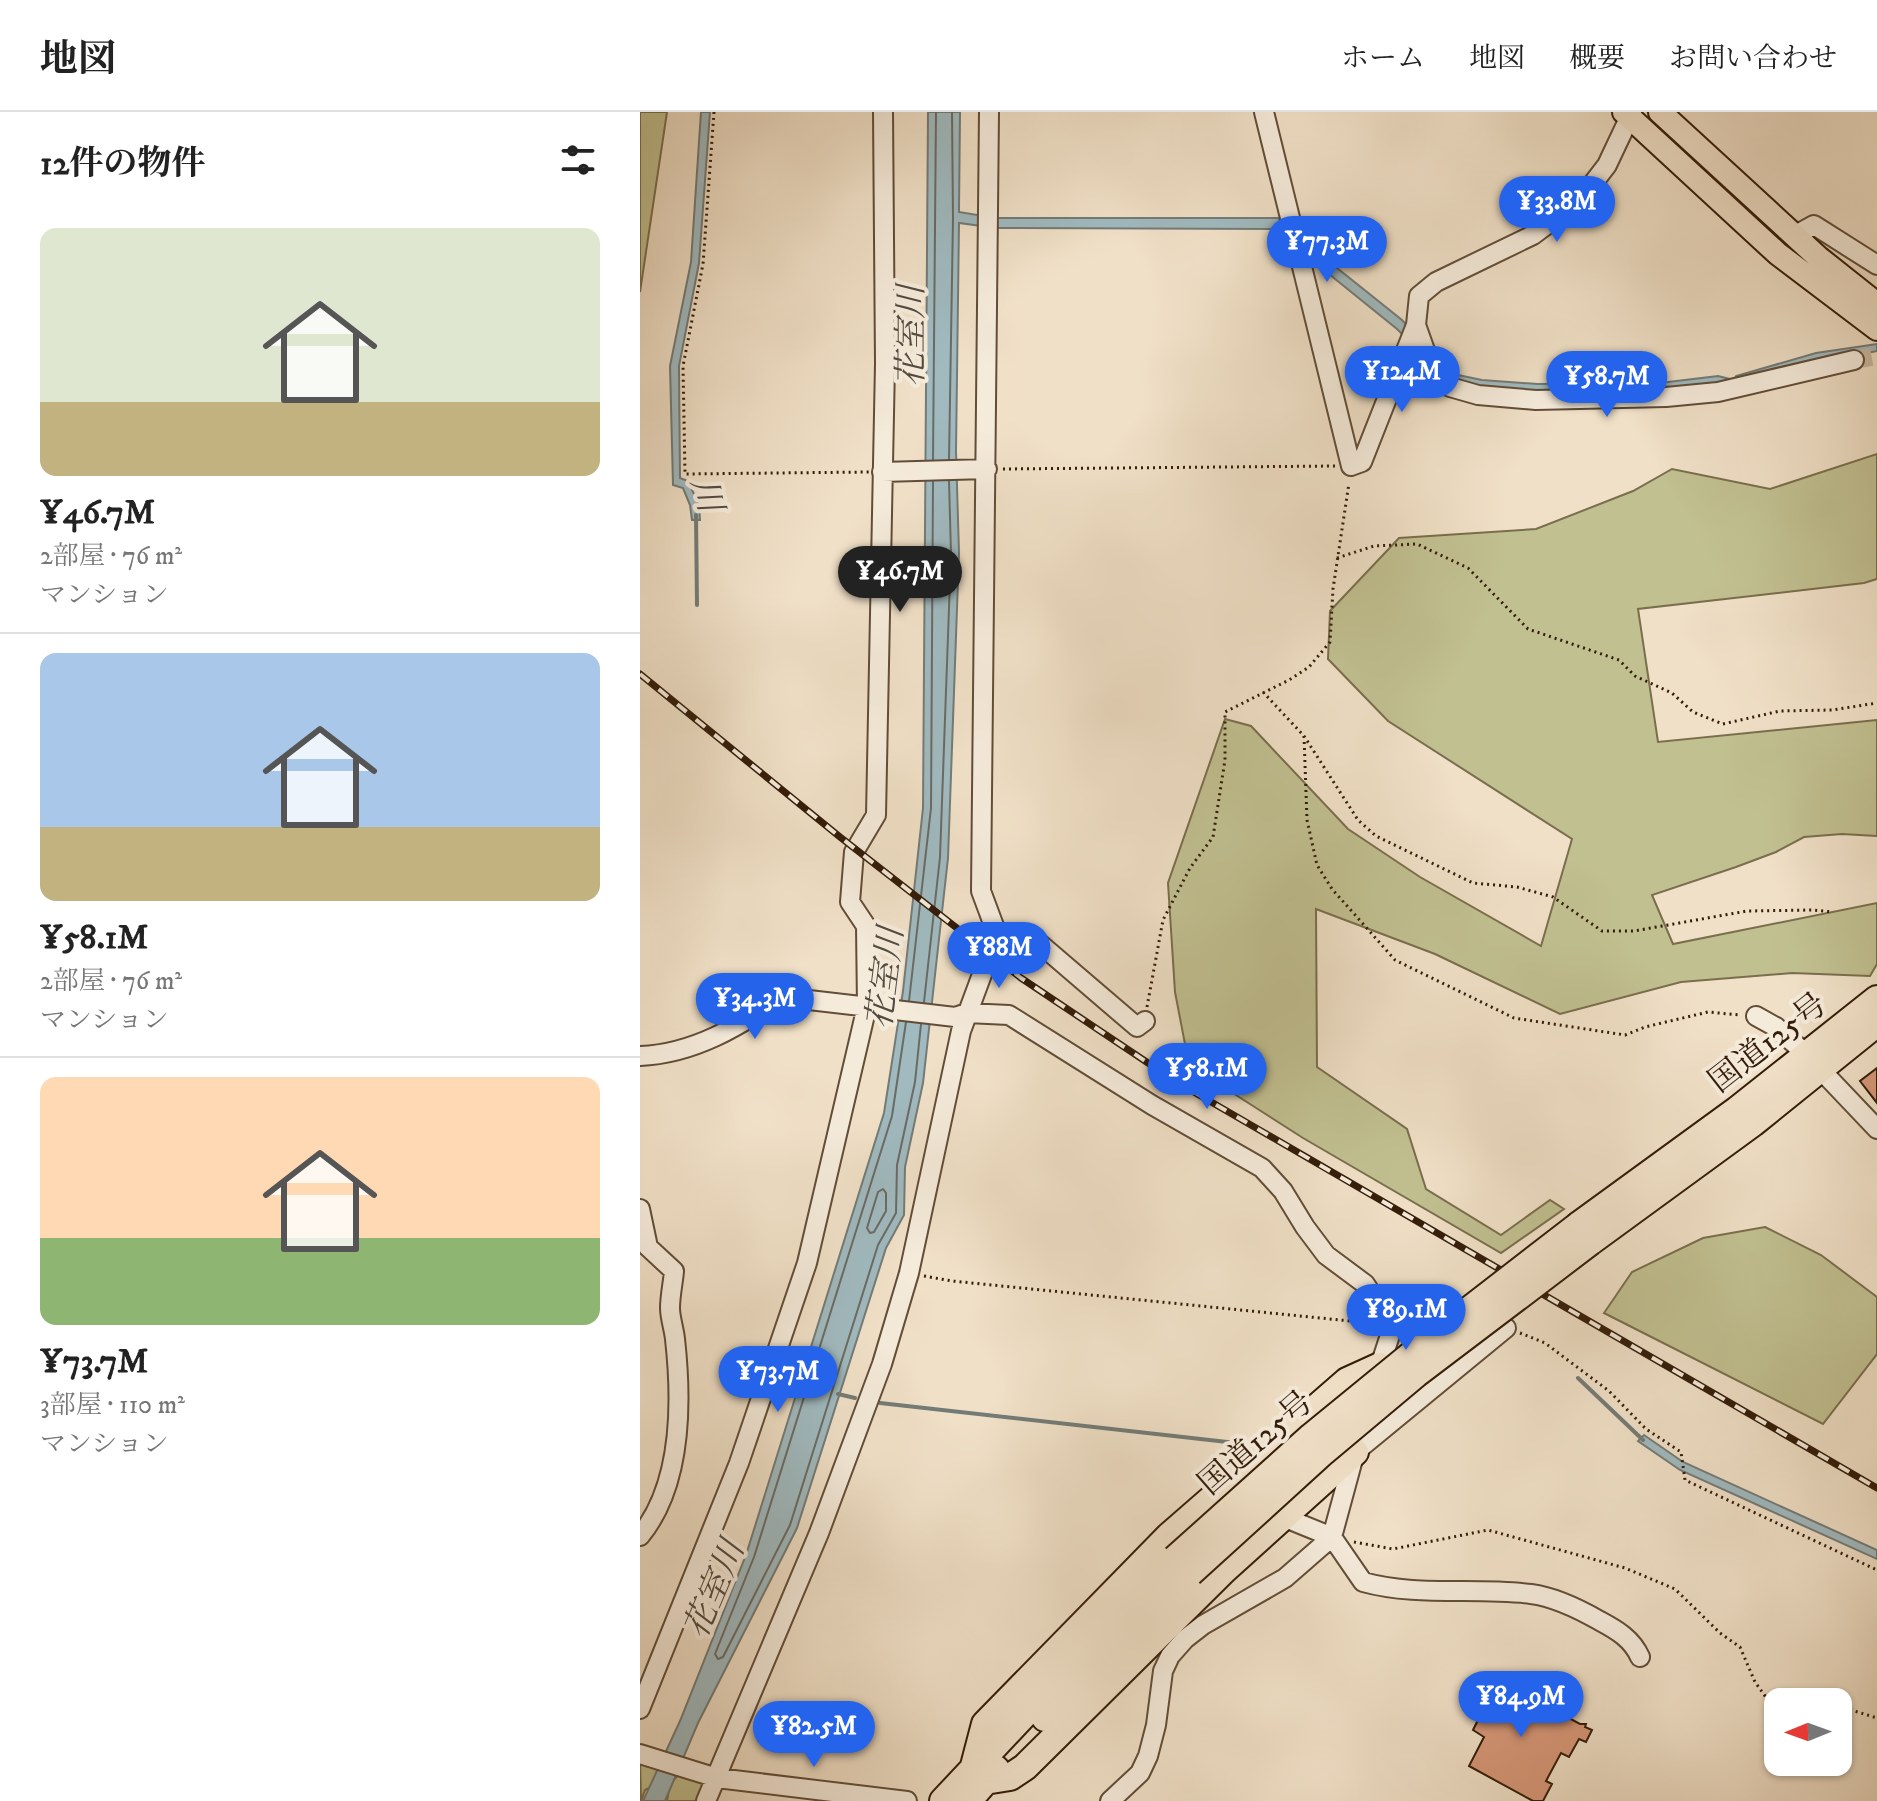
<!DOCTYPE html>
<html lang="ja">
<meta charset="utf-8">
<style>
:root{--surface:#fff;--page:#f2f2f2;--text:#222;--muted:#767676;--line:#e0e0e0;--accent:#2563eb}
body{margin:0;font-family:"IM FELL DW Pica","Noto Serif JP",serif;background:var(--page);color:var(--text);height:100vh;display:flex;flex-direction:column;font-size:30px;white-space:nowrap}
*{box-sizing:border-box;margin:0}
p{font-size:26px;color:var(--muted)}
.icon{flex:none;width:44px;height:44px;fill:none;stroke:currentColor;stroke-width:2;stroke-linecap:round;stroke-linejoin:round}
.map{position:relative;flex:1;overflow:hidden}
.side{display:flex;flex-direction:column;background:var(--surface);width:640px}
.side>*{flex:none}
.needle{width:52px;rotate:269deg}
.tools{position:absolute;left:1124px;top:1576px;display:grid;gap:16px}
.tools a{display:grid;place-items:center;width:88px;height:88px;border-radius:16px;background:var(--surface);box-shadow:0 2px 6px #0004;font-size:40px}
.price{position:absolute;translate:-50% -68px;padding:0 18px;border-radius:28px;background:var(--accent);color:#fff;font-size:26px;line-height:52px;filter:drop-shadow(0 2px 4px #0008)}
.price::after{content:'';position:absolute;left:50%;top:48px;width:24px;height:18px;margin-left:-12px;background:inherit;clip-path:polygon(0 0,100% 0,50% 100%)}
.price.current{background:#222;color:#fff}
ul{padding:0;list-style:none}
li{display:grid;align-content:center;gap:16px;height:424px;padding:0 40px}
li+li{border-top:2px solid var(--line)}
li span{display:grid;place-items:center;height:248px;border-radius:16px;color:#555}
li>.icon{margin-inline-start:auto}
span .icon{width:144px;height:144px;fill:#fffc;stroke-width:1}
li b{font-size:34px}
h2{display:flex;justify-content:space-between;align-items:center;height:96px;padding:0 40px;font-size:34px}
header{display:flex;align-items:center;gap:48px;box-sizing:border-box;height:112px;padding:0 40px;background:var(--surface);border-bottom:2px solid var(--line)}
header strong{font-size:38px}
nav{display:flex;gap:44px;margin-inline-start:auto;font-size:28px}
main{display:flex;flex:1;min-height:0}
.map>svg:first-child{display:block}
.green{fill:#c1c091;stroke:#7a6e4d;stroke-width:2}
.water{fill:#a0bac0;stroke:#747b77;stroke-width:2}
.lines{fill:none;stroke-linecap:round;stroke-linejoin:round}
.shore{stroke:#6a6b64;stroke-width:2}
.stream{stroke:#747b77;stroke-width:4}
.building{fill:#d79778;stroke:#331c09;stroke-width:2}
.minor-tunnel{stroke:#cab9a1;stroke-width:18;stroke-dasharray:18 9;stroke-linecap:butt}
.minor-casing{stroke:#624d38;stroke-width:22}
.major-casing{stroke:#331c09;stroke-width:26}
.highway-casing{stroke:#331c09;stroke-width:30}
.path{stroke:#331c09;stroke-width:3;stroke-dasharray:2 4;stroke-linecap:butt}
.minor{stroke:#f5ebdb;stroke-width:18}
.major{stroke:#f0e0c7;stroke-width:22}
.highway{stroke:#f0e0c7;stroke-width:26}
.rail-casing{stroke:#331c09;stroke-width:7}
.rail{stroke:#f5ebdb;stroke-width:4;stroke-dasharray:12;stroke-linecap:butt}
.highway-bridge-casing{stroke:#331c09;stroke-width:30;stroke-linecap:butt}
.highway-bridge{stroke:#f0e0c7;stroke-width:26}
.labels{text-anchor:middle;stroke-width:8;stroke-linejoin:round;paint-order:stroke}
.street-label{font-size:32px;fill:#331c09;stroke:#f5ebdb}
.water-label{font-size:34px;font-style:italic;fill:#544b40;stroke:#f5ebdb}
</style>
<header>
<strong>地図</strong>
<nav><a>ホーム</a><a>地図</a><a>概要</a><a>お問い合わせ</a></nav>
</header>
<main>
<section class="side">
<h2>12件の物件<svg class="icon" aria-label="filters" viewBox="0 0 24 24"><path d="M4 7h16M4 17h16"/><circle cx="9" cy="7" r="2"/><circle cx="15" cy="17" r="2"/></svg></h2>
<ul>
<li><span style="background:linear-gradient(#dfe7d0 70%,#c2b280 0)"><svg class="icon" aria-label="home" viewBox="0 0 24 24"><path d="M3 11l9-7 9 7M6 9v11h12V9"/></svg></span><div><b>¥46.7M</b><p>2部屋 · 76 m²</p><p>マンション</p></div></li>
<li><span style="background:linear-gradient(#a9c7e8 70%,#c2b280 0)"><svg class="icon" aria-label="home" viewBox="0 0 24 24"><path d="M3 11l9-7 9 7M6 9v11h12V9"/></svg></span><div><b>¥58.1M</b><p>2部屋 · 76 m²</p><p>マンション</p></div></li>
<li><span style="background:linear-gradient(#ffd9b3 65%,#8fb573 0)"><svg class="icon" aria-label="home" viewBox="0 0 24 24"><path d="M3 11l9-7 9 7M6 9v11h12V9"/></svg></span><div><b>¥73.7M</b><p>3部屋 · 110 m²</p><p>マンション</p></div></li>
</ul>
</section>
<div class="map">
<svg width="1237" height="1689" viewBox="0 0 1237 1689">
<rect width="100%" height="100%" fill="#f0e0c7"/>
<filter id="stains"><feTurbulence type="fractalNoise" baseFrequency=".0025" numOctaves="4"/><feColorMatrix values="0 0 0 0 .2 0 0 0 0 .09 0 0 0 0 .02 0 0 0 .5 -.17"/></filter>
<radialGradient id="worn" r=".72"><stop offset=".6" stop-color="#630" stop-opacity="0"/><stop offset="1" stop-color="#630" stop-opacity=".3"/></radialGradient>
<path class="green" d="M0,0H27L0,180Z
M1237,342V467L1224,471L998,497L1018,630L1237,608V724L1202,722L1164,725L1136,740L1096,755L1012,783L1033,832L1237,791V852L1230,864L1152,861L1041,870L920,902L795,842L676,797L677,955L767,1017L786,1077L861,1123L910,1088L924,1097L861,1141L663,1026L549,953L535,880L528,771L585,607L611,614L708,717L780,765L901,834L932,727L748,609L688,547L690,499L759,426L896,417L993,379L1032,357L1130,377Z
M1125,1115L1181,1143L1237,1185V1242L1183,1312L964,1201L992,1160L1063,1126Z
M0,1648L20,1654L15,1673L5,1678L1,1689Z
M40,1661L66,1669L57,1689H27L30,1672Z"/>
<path class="water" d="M61,0H70L59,151L39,254L40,366L48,369L59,393L60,408H52L50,393L43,376L33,373L30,254L51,150Z
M288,0H320L319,100L355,106H638L657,124L762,208L806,256L818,263L842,268L898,272L1028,270L1078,264L1094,268L1096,264L1176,241L1237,232V239L1178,251L1102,272L897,283L813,272L757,217L653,133L638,117L356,116L319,111L316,339L319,441L308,746L283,971L265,1055L264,1103L246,1136L157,1416L58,1611L25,1689H3L40,1609L106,1443L244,1001L263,879L283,696Z
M1004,1323L1043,1350L1237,1438V1447L1040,1358L998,1329Z"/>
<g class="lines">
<path class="shore" d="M309,347L313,106L312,0
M293,348L296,0
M269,889L291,696L293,370
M284,890L300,745L311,441L309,369
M266,910L252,1004L114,1445L75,1542L78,1547L83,1545L150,1413L238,1133L256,1101L257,1053L275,970L281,912
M243,1077L246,1081V1099L234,1120L230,1121L227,1116L238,1080Z"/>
<path class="stream" d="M56,403L57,493
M938,1266L1003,1328
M198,1282L215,1286
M240,1291L614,1333"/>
</g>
<path class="building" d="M1237,956V991L1220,969Z
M850,1564L940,1612H946L945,1615L952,1618L946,1630L939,1627L929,1645L921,1641L906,1669L912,1672L903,1689H893L829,1654L844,1625L833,1618L838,1608L830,1603Z"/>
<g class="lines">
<path class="minor-tunnel" d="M1214,248L1237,244"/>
<defs>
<path id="minor" d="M349,0L341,779L357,822L399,831L497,915L505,909
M624,0L711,354L722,350L776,213L779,184L796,170L893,123L941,87L967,53L992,0
M1154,124L1174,113L1237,153
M776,213L793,261L810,275L838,283L896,288L1026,285L1078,280L1214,248
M242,360L347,357
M1116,904L1136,915L1167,943
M0,944C54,942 99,914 143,885L315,905L327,901L369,903L512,993L622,1056L643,1079L665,1115L686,1143L725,1172L753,1214L736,1266
M1180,957L1237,1017
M0,1097L8,1135L34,1159C33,1171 30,1184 30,1196C30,1206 34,1217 35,1227C42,1290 42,1373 0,1424
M715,1340L866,1216
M643,1405L692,1425L723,1470C777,1485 835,1475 891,1482C915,1485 939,1497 960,1509C977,1518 992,1527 1000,1545
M0,1597L99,1351L167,1151L227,894L226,814L210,790L214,740L236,703L245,252L243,0
M0,1642L77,1666L267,1689
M66,1689L179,1421L242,1252L269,1161L321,919L357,822
M470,1689L500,1661L508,1644L516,1613L523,1559L530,1544L545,1527L563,1513L645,1466L692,1425L715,1340"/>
<path id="major" d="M984,0L1138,142L1237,217
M1020,0L1179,146L1237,192"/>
<path id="highway" d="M939,1113L1097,998L1237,887
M950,1130L1113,1011L1237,911
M405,1606L550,1461
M334,1654L345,1612L529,1424L707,1269L740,1254
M345,1669L370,1665L385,1655L584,1458L715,1340
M303,1689L441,1542L535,1447
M328,1689L356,1657"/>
</defs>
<use href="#minor" class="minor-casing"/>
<use href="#major" class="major-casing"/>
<use href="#highway" class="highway-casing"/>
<path class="path" d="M74,0L63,152L43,254L45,362L229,360
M363,357L696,354
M697,446L734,434L777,432L828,456L888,517L979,548L995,564L1032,581L1053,600L1083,612L1140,599L1192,598L1237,591
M623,580L664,624L718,708L736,724L833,771L877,775L913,785L962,819H994L1107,799L1173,798L1193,800
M664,624L667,708L677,753L692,777L755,848L874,906L985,923L1005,915L1068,900L1100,903
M507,895L523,808L550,756L573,725L585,648V600L649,568L669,555L690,530L693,477L709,371
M284,1164L312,1169L730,1211
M880,1221L905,1231L969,1279L1006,1317L1041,1340L1045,1368L1237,1458
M714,1430L753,1437L848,1418L985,1456L1035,1477L1080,1521L1100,1535L1115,1570L1130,1591L1138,1593
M1198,1597H1208L1237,1606"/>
<use href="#minor" class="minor"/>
<use href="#major" class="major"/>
<use href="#highway" class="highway"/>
<defs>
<path id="rail" d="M0,562L200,725L381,866L535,969L1237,1376"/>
</defs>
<use href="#rail" class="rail-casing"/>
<use href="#rail" class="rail"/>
<defs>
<path id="highway-bridge" d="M535,1447L672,1324L776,1239L939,1113
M550,1461L683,1340L776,1262L950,1130"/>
</defs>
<use href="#highway-bridge" class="highway-bridge-casing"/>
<use href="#highway-bridge" class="highway-bridge"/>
</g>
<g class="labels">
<g class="street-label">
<text transform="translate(1127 930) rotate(-38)" y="11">国道125号</text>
<text transform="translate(615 1330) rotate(-41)" y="11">国道125号</text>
</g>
<g class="water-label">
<text transform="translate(270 224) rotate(-90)" y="12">花室川</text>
<text transform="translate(68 382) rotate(73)" y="12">川</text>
<text transform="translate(244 866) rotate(-83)" y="12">花室川</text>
<text transform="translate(73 1477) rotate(-67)" y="12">花室川</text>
</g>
</g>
<rect width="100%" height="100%" filter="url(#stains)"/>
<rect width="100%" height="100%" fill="url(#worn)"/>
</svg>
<div class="tools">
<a><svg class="needle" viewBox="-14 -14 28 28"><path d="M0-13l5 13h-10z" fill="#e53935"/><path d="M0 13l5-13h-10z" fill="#767676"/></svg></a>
</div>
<b class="price" style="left:917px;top:132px">¥33.8M</b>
<b class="price" style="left:687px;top:172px">¥77.3M</b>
<b class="price" style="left:762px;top:302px">¥124M</b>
<b class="price" style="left:967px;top:307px">¥58.7M</b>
<b class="price current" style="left:260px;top:502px">¥46.7M</b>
<b class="price" style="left:359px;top:878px">¥88M</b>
<b class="price" style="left:115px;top:929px">¥34.3M</b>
<b class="price" style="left:567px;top:999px">¥58.1M</b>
<b class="price" style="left:766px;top:1240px">¥89.1M</b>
<b class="price" style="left:138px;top:1302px">¥73.7M</b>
<b class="price" style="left:881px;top:1627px">¥84.9M</b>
<b class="price" style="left:174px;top:1657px">¥82.5M</b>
</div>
</main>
